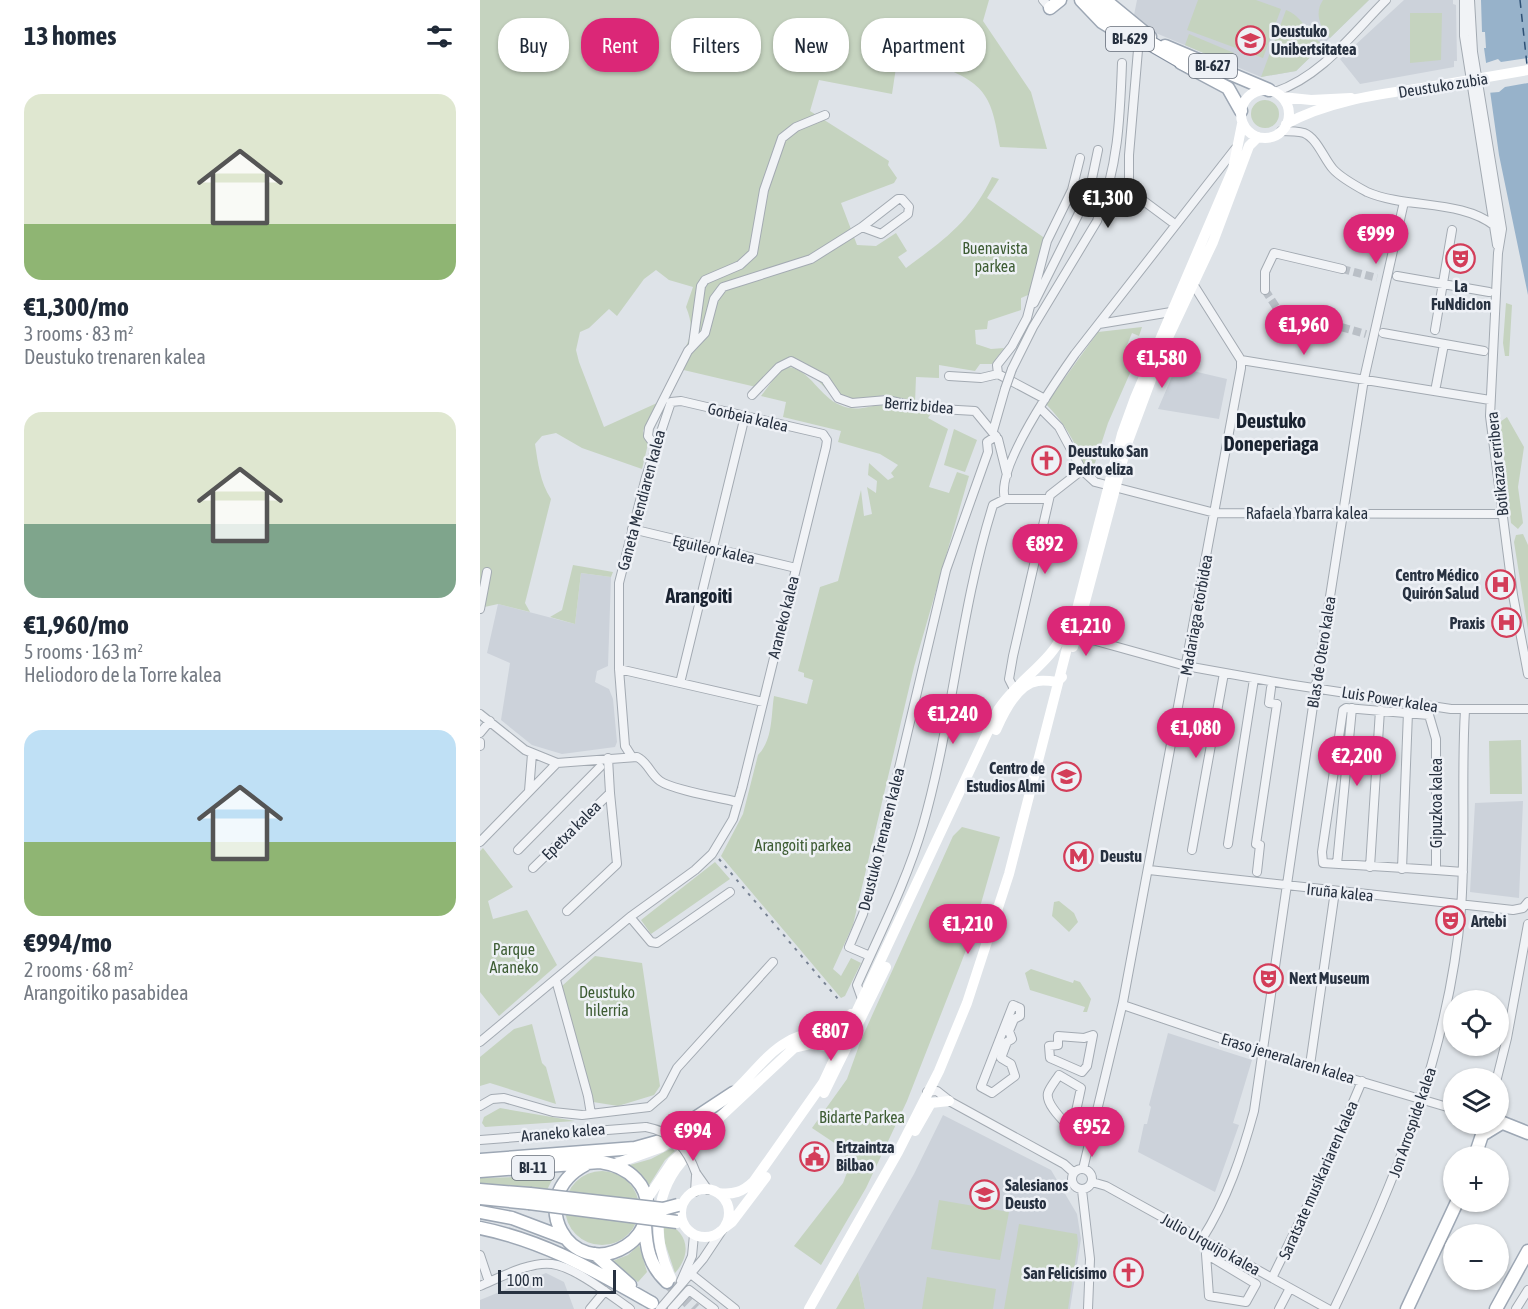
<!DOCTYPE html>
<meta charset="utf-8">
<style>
:root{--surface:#fff;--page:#f6f6f7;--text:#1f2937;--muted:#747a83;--accent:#db2777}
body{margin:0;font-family:"Asap Condensed",sans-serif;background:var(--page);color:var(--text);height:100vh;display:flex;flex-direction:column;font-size:22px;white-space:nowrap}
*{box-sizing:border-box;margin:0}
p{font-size:20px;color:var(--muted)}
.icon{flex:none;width:33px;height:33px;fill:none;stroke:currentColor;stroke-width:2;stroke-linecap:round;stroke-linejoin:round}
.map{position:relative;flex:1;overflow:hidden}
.drawer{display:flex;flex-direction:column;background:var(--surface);width:480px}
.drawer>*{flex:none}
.guide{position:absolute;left:18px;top:18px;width:570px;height:54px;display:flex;gap:12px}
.controls{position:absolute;left:963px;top:990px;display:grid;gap:12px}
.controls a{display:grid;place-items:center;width:66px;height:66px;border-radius:50%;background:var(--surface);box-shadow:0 2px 4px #0004;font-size:30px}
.scale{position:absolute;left:18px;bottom:15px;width:118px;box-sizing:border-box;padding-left:6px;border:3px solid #273140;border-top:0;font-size:16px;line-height:21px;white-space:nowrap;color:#273140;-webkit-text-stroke:4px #eef1f6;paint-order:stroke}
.price{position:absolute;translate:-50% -51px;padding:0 14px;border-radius:21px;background:var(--accent);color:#fff;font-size:20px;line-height:39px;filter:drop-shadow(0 2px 3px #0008)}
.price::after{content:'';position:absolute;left:50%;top:36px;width:18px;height:14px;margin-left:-9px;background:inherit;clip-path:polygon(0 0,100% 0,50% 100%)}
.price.current{background:#222;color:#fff}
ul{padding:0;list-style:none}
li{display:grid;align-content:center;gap:12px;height:318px;padding:0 24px}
li span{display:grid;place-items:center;height:186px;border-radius:18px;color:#555}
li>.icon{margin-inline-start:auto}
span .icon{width:108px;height:108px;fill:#fffc;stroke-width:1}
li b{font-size:26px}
h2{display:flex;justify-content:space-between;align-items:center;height:72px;padding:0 24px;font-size:26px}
.pill{padding:0 21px;border-radius:24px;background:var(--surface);box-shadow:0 2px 4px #0004;font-size:21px;line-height:54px}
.pill.current{background:var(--accent);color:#fff}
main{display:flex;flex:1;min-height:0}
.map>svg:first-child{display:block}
.built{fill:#ccd2da}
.green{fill:#c5d3bf}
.water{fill:#97b2ca}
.pier{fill:#dee3e8}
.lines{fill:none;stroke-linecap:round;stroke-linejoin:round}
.ferry{stroke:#2f5175;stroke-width:1.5;stroke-dasharray:8 6;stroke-linecap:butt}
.street-tunnel{stroke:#b9bfc6;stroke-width:8;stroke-dasharray:8 4;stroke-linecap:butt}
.primary-tunnel{stroke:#b9bfc6;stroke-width:12;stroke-dasharray:12 6;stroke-linecap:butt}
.street-casing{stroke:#a3aab2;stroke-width:10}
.primary-casing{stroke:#9da7b4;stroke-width:15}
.highway-casing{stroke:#8590a0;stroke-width:16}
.street{stroke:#f1f3f6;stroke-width:8}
.secondary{stroke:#fff;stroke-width:10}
.primary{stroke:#fff;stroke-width:12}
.highway{stroke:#fff;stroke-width:14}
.rail{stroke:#778293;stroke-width:2;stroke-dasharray:3 6;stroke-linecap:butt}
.street-bridge-casing{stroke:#a3aab2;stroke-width:10;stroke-linecap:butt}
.primary-bridge-casing{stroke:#9da7b4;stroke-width:15;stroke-linecap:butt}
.street-bridge{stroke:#f1f3f6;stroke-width:8}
.secondary-bridge{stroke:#fff;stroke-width:10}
.primary-bridge{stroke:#fff;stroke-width:12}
.labels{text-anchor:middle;stroke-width:5;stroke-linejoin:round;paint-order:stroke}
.shield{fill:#eef1f6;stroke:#636b77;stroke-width:1.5}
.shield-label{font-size:15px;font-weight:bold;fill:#273140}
.poi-label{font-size:16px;font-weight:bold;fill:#273140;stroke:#eef1f6;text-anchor:start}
.street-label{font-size:16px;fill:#273140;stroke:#eef1f6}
.park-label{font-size:16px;fill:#3d5c33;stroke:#eef1f6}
.quarter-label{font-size:20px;font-weight:bold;fill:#192230;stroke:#eef1f6}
</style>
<main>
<section class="drawer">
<h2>13 homes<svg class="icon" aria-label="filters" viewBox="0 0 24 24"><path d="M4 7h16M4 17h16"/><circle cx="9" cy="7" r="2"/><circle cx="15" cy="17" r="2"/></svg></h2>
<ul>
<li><span style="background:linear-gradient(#dfe7d0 70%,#8fb573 0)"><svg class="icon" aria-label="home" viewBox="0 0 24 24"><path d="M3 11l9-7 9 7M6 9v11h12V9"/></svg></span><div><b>€1,300/mo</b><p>3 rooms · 83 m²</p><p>Deustuko trenaren kalea</p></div></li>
<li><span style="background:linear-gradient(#dfe7d0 60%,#7fa58c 0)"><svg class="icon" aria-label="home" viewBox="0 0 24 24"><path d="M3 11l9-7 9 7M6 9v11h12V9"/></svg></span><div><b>€1,960/mo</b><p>5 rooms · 163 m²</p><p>Heliodoro de la Torre kalea</p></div></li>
<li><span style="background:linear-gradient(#bfe0f5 60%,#8fb573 0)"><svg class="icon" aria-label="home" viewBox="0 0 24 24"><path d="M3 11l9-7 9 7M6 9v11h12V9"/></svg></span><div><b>€994/mo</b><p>2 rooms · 68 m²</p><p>Arangoitiko pasabidea</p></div></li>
</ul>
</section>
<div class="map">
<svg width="1048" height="1309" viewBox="0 0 1048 1309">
<rect width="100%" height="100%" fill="#dee3e8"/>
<path class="built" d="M657,0H889L816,71L781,77L671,31L654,15Z
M924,0H973V4L976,5L977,61H974V67L880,84L860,59Z
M696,367L747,379L739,419L678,409Z
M101,573L131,577L128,666L117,671L115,682L129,689L133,699L137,742L135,747L82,754L52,745L21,720L30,663L7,653L18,604L95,624Z
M1043,801L1039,898L990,892L995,803Z
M688,1033L772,1060L753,1123L759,1125L735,1192L658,1152L664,1124H667L671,1107L669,1105Z
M463,1115L571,1170L597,1214L601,1239L590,1309H385L378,1272L434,1174Z
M66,1273L84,1282L94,1309H0V1300Z"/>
<path class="green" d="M0,0H509L503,21L551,92L567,149L520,147C512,100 508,85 462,67L443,30L422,28L412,94L339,80L330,111L409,161L408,165L417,178L414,183L361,203L377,245L396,246L416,233L427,251L418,257L426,268C464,240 491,221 512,177L519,179L507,198L566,239L548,295L541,298V310L508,321L507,329L495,330L496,344L511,349L524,348L512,364H500L495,371L459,365V378L436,377L435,403L403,395L387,400H370L357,396L347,390L319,361L310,358L296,366L276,387L195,368C207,344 217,333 206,307L213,287L189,280L176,270L164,279L137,316L129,309L109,328L100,332L96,350L99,362L124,427L177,403L163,431L168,444L162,469L102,448L76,433L62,436L55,444C58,463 60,482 71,499L45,603L50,612L18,604L0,608Z
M718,0H776L801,9L783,58L707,30Z
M843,0H889L850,38C840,28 834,13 843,0Z
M806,10C822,16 829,35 843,45L816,71L781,77Z
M930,13H962L961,60L930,63Z
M709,34L754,53L749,64L705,45Z
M771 114a14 14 0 1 1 28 0a14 14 0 1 1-28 0Z
M1026,303L1032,305L1029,356H1025L1023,343Z
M662,327L659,336L652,333L645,350L651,353L648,361L654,364L628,423L614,466L603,464C595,440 583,422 566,404L618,332Z
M309,367C330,370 340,397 360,405C377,413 388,405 405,405C421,406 436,410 452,412L448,418L468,429L449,487L469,493L477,472L489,476L434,667L373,925L353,969L361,976L371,958L381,963L365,996L361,998L241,856L263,814L278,755C293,740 291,715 294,696L327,704L333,680L324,677V673L318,671L340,587L358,581L381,490L384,516L392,514L387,487L396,493L397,481L388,475L389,463L408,480L414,477L411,473L418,465L400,454L358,442L361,431L303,417L306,402L281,396L301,369Z
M1027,417L1044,447L1038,487L1043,523L1038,529L1031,523L1020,422Z
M474,429L497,440L485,472L464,465Z
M1043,534L1048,545V630L1034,542L1036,535Z
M93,565L133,572L131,577L101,573L95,624L70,617L82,610Z
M1041,740L1042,794H1010L1009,741Z
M482,827L520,837L500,907L504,908L495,940H490L427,1101L386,1188L341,1265L314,1246L363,1183L371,1162L365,1158V1150L332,1128L367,1079L381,1040L473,836Z
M3,848L33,887L8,901L13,919L47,910L77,965L19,1016L0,992V851Z
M235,862L250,879L171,934L161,920Z
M579,901L594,913L598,922L589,932L572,916L574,902Z
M115,956L162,963L180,1086L174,1095L138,1106L113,1102L82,986Z
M551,969L593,983L594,980L600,982L611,999L607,1012H603L605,1007L550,990L545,973Z
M52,1024L62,1063L66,1067L76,1104L10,1083L0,1086V1057L34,1029Z
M20,1108L95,1121L5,1127L2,1123L4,1117Z
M192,1148L195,1151L185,1160L168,1187L150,1165L171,1159Z
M85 1208a37 37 0 1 1 74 0a37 37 0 1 1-74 0Z
M74,1176L66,1192L0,1185V1178Z
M459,1200L529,1212L520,1260L451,1249Z
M183,1222C209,1231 212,1254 195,1273L185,1243Z
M539,1224L597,1234L598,1243L588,1309H524Z
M159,1245L167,1272L158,1282L130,1262L148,1255Z
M378,1272L385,1309H356Z
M447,1277L516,1289L513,1309H442Z"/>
<path class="water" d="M1001,0H1048V295L1019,155L1004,48H1006L1005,32H1002Z"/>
<path class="pier" d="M1048,58V83L1025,87L1019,92L1007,93L1003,64L1018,59L1021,62Z"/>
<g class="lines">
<path class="ferry" d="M1040,0L1047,65"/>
<path class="street-tunnel" d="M862,269L897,278
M785,290L800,313
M850,324L886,334"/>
<path class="primary-tunnel" d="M187,1282L215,1309"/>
<defs>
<path id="street" d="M563,0L570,8
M984,0V36L1017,245
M990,0L993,52L1022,229L1018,253L1010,416L1033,595L1048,674
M658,50L649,155V190L692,222
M795,92C842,76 872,34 906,0
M801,131C809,131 817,131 824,133C837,138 844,159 853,169C861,178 876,186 887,192C927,209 981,199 1015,226
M917,276L1009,292
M785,290V272L794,253L862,269
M554,303L609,193L618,150
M800,313L850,324
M619,324L691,312
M955,330L972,230
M903,333L1004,351
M213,344L221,286L225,280L260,265L273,253L284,190L302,138L316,127L345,115
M761,360L1010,400
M532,369L553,327L617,221C638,167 640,120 642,63
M518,374L517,365L532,346L547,318L567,241L592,190L600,158
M518,374L565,399
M469,376L501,378L518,374
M956,386L964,344
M272,395L299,367L311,361L345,379L358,398L372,403L407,400L443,408L495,411L518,439L527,475
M560,408L579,427L602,470L615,482L735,513L1022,514
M513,431L525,389
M175,446L168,436L169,428L208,351L225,333L234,299L243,287L331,259L382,227L418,199H422L429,207L428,214L401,234L382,227
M525,499C515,468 576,381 595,354L755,149
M152,529L316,568
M0,609L7,572
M598,636L706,666L807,684L971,709H1048
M139,669L283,702
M200,683L265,416
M534,689L529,679L533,656L570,495L602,470
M866,708L949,715L956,739V870L843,863L842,852L863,710Z
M0,714L45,750L77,763
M0,733L10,721
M0,742V746
M49,791L52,754
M0,842L77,763L157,757C168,762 170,774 180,781C193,790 241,798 258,802
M748,844L774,679
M38,850L120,767
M712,850L744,673
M857,864L872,708
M890,867L900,710
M53,868L130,793L128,758
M922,869L928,712
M669,870L1033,910L1043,908L1048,902
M956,870L983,872
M777,872L780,845L776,844L797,704L789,703L791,688
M87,911L137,864L130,793
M150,917L171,942L177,943L250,892
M390,956L369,947L383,914L392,882L466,570L508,452L507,442L516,436
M76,980L108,1096L111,1114
M382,999L377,985C400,933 427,881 443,825C473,720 480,610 513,505L525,499H569
M533,1005L540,1008V1016L534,1019L529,1031L532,1039L527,1042L521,1058L531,1064L535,1076L512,1093L501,1087Z
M643,1005L784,1053L974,1109
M613,1035L607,1066L602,1072L570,1058L569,1046L578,1045V1036L604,1038Z
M0,1042L150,917L215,870L232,854L253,819L262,788L346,447L347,440L343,434L201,401L191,402L166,477L139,583V669L145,746L152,757
M830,1065L855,891
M579,1075L601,1088L592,1130C586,1123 565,1105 568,1093C570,1087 576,1080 579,1075Z
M1017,1078L1027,1038L1048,924
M447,1092L457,1091L471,1102L584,1164L594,1173
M0,1106L12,1099L24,1098L73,1112L102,1115L169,1107L183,1095L197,1068L293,962
M998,1124L1000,1129
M0,1140L166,1127
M592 1179a10 10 0 1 1 20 0a10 10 0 1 1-20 0Z
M603,1169L643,1002L761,368V360L713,284
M216,1173L228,1190
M612,1182L626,1186L848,1309
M602,1190L610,1259L608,1309
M215,1192L216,1175
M722,1239C747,1200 762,1155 774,1111L834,699L884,379L924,202
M726,1254L776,1284L766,1302L729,1296Z
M0,1255L8,1279
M211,1274L255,1309
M792,1278L841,1178L882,1081
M201,1281L212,1256L214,1235
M0,1286C19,1278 50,1261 72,1264C95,1267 130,1295 150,1309
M110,1309L125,1291
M180,1309L223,1259L243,1229
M192,1309L209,1290L234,1309
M799,1309L810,1288
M854,1309C915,1182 969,1051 981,909C986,843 981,776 985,710
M1036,1309L1048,1290"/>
<path id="primary" d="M601,0L622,22L655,42
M625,0L670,37
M570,8L580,0
M685,46L789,90
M701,63L748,88L761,111
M1018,1121L1048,1133
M995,1156L1002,1135L1020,1124
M0,1160L155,1148L180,1141L253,1093
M0,1171L120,1162C148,1166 173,1186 166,1217C164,1229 156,1240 146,1246C90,1281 43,1198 105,1165
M0,1190L50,1194
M0,1198L49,1203
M0,1212L32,1218L85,1238
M165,1224C166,1248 169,1265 187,1282
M0,1228C65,1241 115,1271 172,1303
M115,1254L150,1285
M927,1309L977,1202
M1016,1309L1048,1251"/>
<path id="highway" d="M613,0L649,31L708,65"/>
</defs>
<use href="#street" class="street-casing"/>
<use href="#primary" class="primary-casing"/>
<use href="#highway" class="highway-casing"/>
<use href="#street" class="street"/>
<path class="secondary" d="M761 114a24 24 0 1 1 48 0a24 24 0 1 1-48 0Z
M802,97L831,100L871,98
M806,124C854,97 914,93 967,84
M684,346L733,242L769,146L778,137
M593,647L647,444L675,369
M516,730C523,714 538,683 558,681C564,680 571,681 577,682L582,677
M344,1093L406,967
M248,1097C268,1081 284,1055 307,1042C331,1028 348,1036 371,1014
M435,1131L451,1103L469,1101
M135,1164L182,1147L225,1117
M201 1213a24 24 0 1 1 48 0a24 24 0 1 1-48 0Z
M238,1193C253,1195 263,1192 274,1181L343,1083L518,710C537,680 573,662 586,628
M167,1199L192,1162L314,1048L331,1044L362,1048
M244,1228L252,1222L286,1177
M191,1278C171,1237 174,1189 207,1156
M329,1309L418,1152L459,1071L487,1003L529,874L642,434L655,398L753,169L762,124"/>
<use href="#primary" class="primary"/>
<use href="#highway" class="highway"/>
<path class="rail" d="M239,859L358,999"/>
<defs>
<path id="street-bridge" d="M525,389L532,369
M166,1127C193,1132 207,1148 216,1173"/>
<path id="primary-bridge" d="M50,1194L183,1209L198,1205
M49,1203L197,1222"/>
</defs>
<use href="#street-bridge" class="street-bridge-casing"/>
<use href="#primary-bridge" class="primary-bridge-casing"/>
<use href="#street-bridge" class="street-bridge"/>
<path class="secondary-bridge" d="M967,84L1048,70"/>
<use href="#primary-bridge" class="primary-bridge"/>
</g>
<defs>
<symbol id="university-ring" viewBox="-11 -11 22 22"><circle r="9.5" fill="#eef1f6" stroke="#d33d59" stroke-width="1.5"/><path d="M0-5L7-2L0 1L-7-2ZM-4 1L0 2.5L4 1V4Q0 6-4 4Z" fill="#d33d59"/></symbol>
<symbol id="theatre-ring" viewBox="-11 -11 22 22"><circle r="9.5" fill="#eef1f6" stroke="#d33d59" stroke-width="1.5"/><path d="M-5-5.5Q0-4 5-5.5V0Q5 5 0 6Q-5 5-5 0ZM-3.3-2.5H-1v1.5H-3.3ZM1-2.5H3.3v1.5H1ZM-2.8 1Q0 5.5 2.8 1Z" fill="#d33d59"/></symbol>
<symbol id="church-ring" viewBox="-11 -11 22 22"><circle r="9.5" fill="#eef1f6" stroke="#d33d59" stroke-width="1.5"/><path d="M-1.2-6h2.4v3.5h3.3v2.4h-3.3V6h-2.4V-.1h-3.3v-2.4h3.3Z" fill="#d33d59"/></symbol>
<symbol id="hospital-ring" viewBox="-11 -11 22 22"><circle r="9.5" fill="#eef1f6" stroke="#d33d59" stroke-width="1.5"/><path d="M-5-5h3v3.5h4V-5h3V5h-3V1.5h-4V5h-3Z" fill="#d33d59"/></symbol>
<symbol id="metro-ring" viewBox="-11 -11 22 22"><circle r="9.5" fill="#eef1f6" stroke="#d33d59" stroke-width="1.5"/><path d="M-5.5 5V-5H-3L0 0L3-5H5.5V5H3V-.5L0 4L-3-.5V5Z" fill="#d33d59"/></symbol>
<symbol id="civic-ring" viewBox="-11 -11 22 22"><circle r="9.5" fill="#eef1f6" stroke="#d33d59" stroke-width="1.5"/><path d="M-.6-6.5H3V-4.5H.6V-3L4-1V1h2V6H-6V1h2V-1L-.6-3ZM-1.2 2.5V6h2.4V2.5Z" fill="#d33d59"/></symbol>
</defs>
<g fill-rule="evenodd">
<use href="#university-ring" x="754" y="24" width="33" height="33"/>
<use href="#theatre-ring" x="964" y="242" width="33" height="33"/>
<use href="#church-ring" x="550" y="444" width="33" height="33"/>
<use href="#hospital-ring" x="1004" y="568" width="33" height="33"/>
<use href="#hospital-ring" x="1010" y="606" width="33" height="33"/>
<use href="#university-ring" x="570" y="760" width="33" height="33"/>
<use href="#metro-ring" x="582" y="840" width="33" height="33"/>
<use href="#theatre-ring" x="954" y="904" width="33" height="33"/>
<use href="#theatre-ring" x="772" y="962" width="33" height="33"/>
<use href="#civic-ring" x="318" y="1140" width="33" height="33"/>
<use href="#university-ring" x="488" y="1178" width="33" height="33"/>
<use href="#church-ring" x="632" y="1256" width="33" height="33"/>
</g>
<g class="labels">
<g class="shield">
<rect x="626" y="27" width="48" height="24" rx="4.5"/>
<rect x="709" y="54" width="48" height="24" rx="4.5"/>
<rect x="32" y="1156" width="42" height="24" rx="4.5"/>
</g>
<g class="shield-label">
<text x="650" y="44">BI-629</text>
<text x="733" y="71">BI-627</text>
<text x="53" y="1173">BI-11</text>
</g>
<g class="poi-label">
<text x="791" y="37">Deustuko<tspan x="791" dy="18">Unibertsitatea</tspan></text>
<text x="981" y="292" text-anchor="middle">La<tspan x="981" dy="18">FuNdicIon</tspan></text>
<text x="588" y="457">Deustuko San<tspan x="588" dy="18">Pedro eliza</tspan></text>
<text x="999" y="581" text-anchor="end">Centro Médico<tspan x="999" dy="18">Quirón Salud</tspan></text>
<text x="1005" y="629" text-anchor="end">Praxis</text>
<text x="565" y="774" text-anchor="end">Centro de<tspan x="565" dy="18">Estudios Almi</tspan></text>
<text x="620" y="862">Deustu</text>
<text x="991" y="927">Artebi</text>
<text x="809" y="984">Next Museum</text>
<text x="356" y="1153">Ertzaintza<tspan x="356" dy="18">Bilbao</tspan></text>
<text x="525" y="1191">Salesianos<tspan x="525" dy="18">Deusto</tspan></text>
<text x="627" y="1279" text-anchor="end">San Felicísimo</text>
</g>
<g class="street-label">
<text transform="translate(963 85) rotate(-9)" y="6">Deustuko zubia</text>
<text transform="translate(439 405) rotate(5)" y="6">Berriz bidea</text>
<text transform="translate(268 417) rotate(13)" y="6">Gorbeia kalea</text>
<text transform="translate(1017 464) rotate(-96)" y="6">Botikazar erribera</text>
<text transform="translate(161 500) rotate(-75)" y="6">Ganeta Mendiaren kalea</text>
<text x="827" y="519">Rafaela Ybarra kalea</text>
<text transform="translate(234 549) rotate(13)" y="6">Eguileor kalea</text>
<text transform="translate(716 615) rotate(-80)" y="6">Madariaga etorbidea</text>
<text transform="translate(303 617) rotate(-76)" y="6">Araneko kalea</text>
<text transform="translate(841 652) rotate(-81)" y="6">Blas de Otero kalea</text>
<text transform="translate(910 699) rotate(9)" y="6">Luis Power kalea</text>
<text transform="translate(956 803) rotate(-90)" y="6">Gipuzkoa kalea</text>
<text transform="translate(91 830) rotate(-45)" y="6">Epetxa kalea</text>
<text transform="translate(401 839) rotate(-76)" y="6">Deustuko Trenaren kalea</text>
<text transform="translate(860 892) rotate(6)" y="6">Iruña kalea</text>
<text transform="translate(808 1058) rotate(17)" y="6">Eraso jeneralaren kalea</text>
<text transform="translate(932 1122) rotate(-71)" y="6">Jon Arrospide kalea</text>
<text transform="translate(83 1132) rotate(-5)" y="6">Araneko kalea</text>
<text transform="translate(838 1180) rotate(-66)" y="6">Saratsate musikariaren kalea</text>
<text transform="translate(731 1244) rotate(29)" y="6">Julio Urquijo kalea</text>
</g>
<g class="park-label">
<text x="515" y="254">Buenavista<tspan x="515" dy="18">parkea</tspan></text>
<text x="323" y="851">Arangoiti parkea</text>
<text x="34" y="955">Parque<tspan x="34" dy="18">Araneko</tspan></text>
<text x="127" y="998">Deustuko<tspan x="127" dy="18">hilerria</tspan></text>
<text x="382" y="1123">Bidarte Parkea</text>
</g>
<g class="quarter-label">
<text x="791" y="428">Deustuko<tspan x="791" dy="23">Doneperiaga</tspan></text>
<text x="219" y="603">Arangoiti</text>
</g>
</g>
</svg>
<div class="controls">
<a><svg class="icon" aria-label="locate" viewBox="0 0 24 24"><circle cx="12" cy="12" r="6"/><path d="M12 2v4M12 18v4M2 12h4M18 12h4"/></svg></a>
<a><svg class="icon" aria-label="layers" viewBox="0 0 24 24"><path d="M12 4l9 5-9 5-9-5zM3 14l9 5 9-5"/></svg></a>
<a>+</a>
<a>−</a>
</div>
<div class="scale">100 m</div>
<b class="price current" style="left:628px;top:229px">€1,300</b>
<b class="price" style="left:896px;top:265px">€999</b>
<b class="price" style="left:824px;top:356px">€1,960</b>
<b class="price" style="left:682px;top:389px">€1,580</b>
<b class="price" style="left:565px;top:575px">€892</b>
<b class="price" style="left:606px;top:657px">€1,210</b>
<b class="price" style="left:473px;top:745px">€1,240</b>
<b class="price" style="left:716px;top:759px">€1,080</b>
<b class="price" style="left:877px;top:787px">€2,200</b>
<b class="price" style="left:488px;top:955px">€1,210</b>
<b class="price" style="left:351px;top:1062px">€807</b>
<b class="price" style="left:612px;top:1158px">€952</b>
<b class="price" style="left:213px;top:1162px">€994</b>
<div class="guide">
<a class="pill">Buy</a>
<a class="pill current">Rent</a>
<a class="pill">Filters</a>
<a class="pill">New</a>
<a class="pill">Apartment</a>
</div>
</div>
</main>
